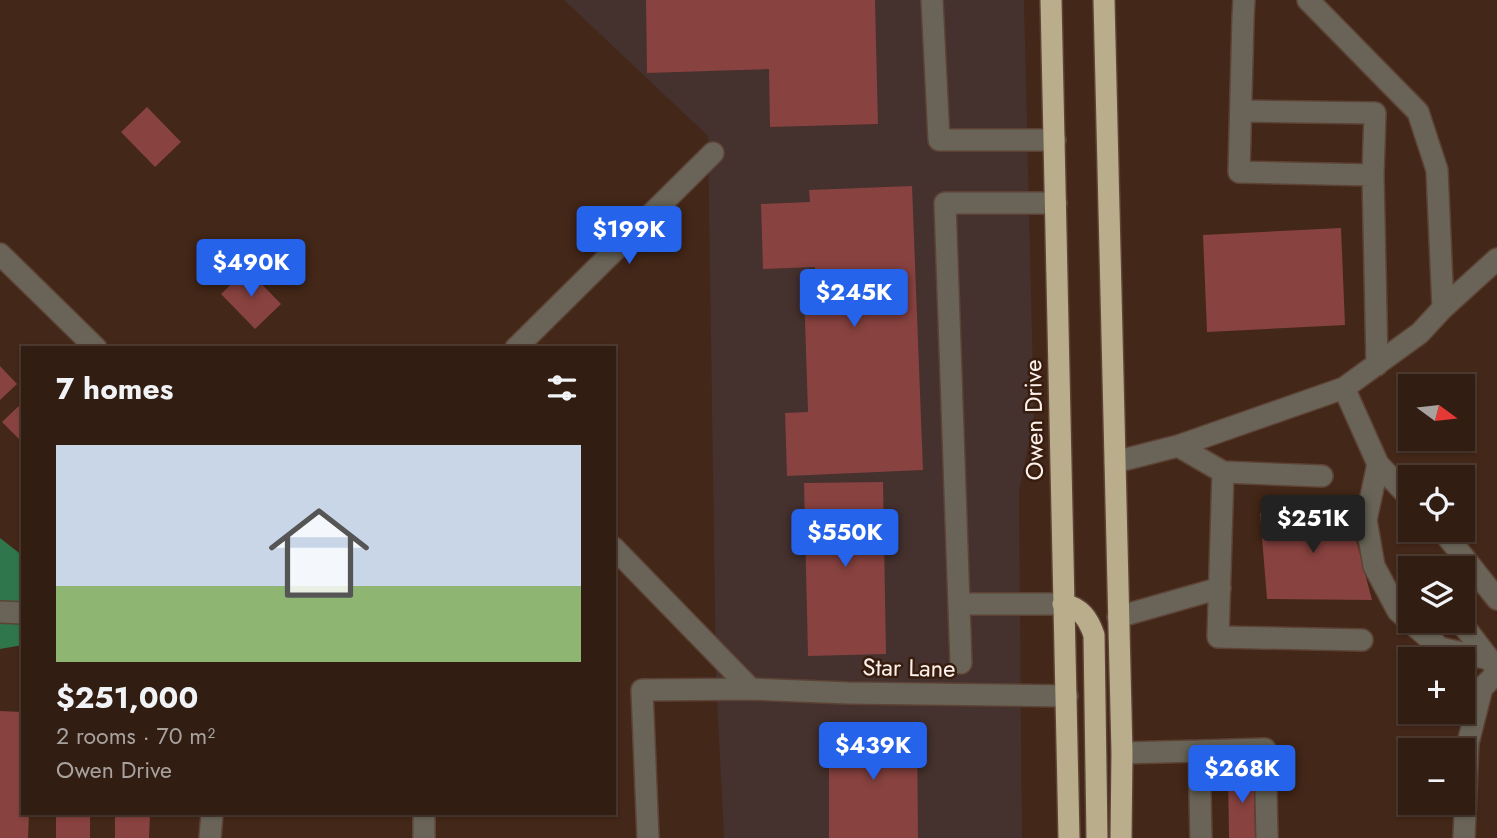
<!DOCTYPE html>
<meta charset="utf-8">
<style>
:root{--surface:#321d12;--page:#3a261b;--text:#f1f3f6;--muted:#a8a29f;--line:#4d3b32;--accent:#2563eb}
body{margin:0;font-family:Jost,sans-serif;background:var(--page);color:var(--text);height:100vh;display:flex;flex-direction:column;font-size:26px;white-space:nowrap}
*{box-sizing:border-box;margin:0}
p{font-size:23px;color:var(--muted)}
.icon{flex:none;width:38px;height:38px;fill:none;stroke:currentColor;stroke-width:2;stroke-linecap:round;stroke-linejoin:round}
.map{position:relative;flex:1;overflow:hidden}
.drawer{position:absolute;left:21px;top:346px;width:595px;height:469px;display:flex;flex-direction:column;background:var(--surface);border-radius:0px;box-shadow:0 2px 5px #0004,0 0 0 2px var(--line)}
.drawer>*{flex:none}
.needle{width:46px;rotate:105deg}
.tools{position:absolute;left:1398px;top:374px;display:grid;gap:14px}
.tools a{display:grid;place-items:center;width:77px;height:77px;border-radius:0px;background:var(--surface);box-shadow:0 2px 5px #0004,0 0 0 2px var(--line);font-size:35px}
.price{position:absolute;translate:-50% -60px;padding:0 16px;border-radius:7px;background:var(--accent);color:#fff;font-size:23px;line-height:46px;filter:drop-shadow(0 2px 4px #0008)}
.price::after{content:'';position:absolute;left:50%;top:42px;width:21px;height:16px;margin-left:-10px;background:inherit;clip-path:polygon(0 0,100% 0,50% 100%)}
.price.current{background:#222;color:#fff}
ul{padding:0;list-style:none}
li{display:grid;align-content:center;gap:14px;height:371px;padding:0 35px}
li+li{border-top:2px solid var(--line)}
li span{display:grid;place-items:center;height:217px;border-radius:0px;color:#555}
li>.icon{margin-inline-start:auto}
span .icon{width:126px;height:126px;fill:#fffc;stroke-width:1}
li b{font-size:30px}
h2{display:flex;justify-content:space-between;align-items:center;height:84px;padding:0 35px;font-size:30px}
.map>svg:first-child{display:block}
.commercial{fill:#45312e}
.forest{fill:#2f764c}
.building{fill:#88423f}
.lines{fill:none;stroke-linecap:round;stroke-linejoin:round}
.minor-casing{stroke:#5d4336;stroke-width:24}
.highway-casing{stroke:#5d4336;stroke-width:24}
.minor{stroke:#696457;stroke-width:21}
.highway{stroke:#baad8b;stroke-width:21}
.labels{text-anchor:middle;stroke-width:5;stroke-linejoin:round;paint-order:stroke}
.street-label{font-size:24px;fill:#fdf1ec;stroke:#381d0f}
</style>
<div class="map">
<svg width="1497" height="838" viewBox="0 0 1497 838">
<rect width="100%" height="100%" fill="#432718"/>
<path class="commercial" d="M564,0H1024L1034,418L1019,492L1022,838H724L716,679L708,136Z"/>
<path class="forest" d="M0,538L23,556V645L0,649Z"/>
<path class="building" d="M646,0H875L878,124L770,127L769,69L647,73Z
M147,107L181,142L155,167L121,132Z
M912,186L923,470L787,476L785,413L808,412L804,290H816L815,267L763,269L761,204L810,202L809,190Z
M1341,228L1345,325L1207,332L1203,235Z
M247,269L281,304L255,329L221,294Z
M0,366L17,384L0,400Z
M23,402V443L2,422Z
M883,482L886,654L808,656L804,483Z
M1347,505L1372,600L1267,599L1260,513Z
M0,711L23,712V814H29L28,838H0Z
M829,726H917L918,838H829Z
M1228,771H1254L1255,838H1229Z
M56,814H90V838H56Z
M115,814H150L149,838H115Z"/>
<g class="lines">
<defs>
<path id="minor" d="M932,0L939,140H1055
M1308,0L1418,112L1437,170L1443,308
M1241,111L1375,113L1373,175L1239,172L1243,18L1244,0
M1373,175L1377,365
M0,254L96,348
M516,348L713,153
M1344,388L1378,464L1410,498
M1178,446L1344,388L1420,333L1443,308L1497,259
M1115,462L1178,446L1223,472
M1378,464L1366,520L1374,566L1398,611L1440,648L1489,659
M1322,476L1223,472L1218,637L1362,640
M1442,530L1497,599
M614,548L751,689L642,690L648,838
M959,604H1063
M0,612L23,613
M1118,617L1220,588
M1460,621L1493,664
M961,663L945,203H1056
M751,689L848,693L1067,696
M1122,753L1199,751
M210,838L212,814
M424,838V814
M1201,838L1199,751L1265,749L1267,838
M1464,838L1468,743L1482,688L1497,673"/>
<path id="highway" d="M1051,0L1069,838
M1104,0L1122,753L1121,838
M1063,604C1081,608 1088,618 1094,635L1097,838"/>
</defs>
<use href="#minor" class="minor-casing"/>
<use href="#highway" class="highway-casing"/>
<use href="#minor" class="minor"/>
<use href="#highway" class="highway"/>
</g>
<g class="labels">
<g class="street-label">
<text transform="translate(1034 420) rotate(-91)" y="8">Owen Drive</text>
<text transform="translate(909 668) rotate(1)" y="8">Star Lane</text>
</g>
</g>
</svg>
<div class="tools">
<a><svg class="needle" viewBox="-14 -14 28 28"><path d="M0-13l5 13h-10z" fill="#e53935"/><path d="M0 13l5-13h-10z" fill="#a8a29f"/></svg></a>
<a><svg class="icon" aria-label="locate" viewBox="0 0 24 24"><circle cx="12" cy="12" r="6"/><path d="M12 2v4M12 18v4M2 12h4M18 12h4"/></svg></a>
<a><svg class="icon" aria-label="layers" viewBox="0 0 24 24"><path d="M12 4l9 5-9 5-9-5zM3 14l9 5 9-5"/></svg></a>
<a>+</a>
<a>−</a>
</div>
<b class="price" style="left:629px;top:266px">$199K</b>
<b class="price" style="left:251px;top:299px">$490K</b>
<b class="price" style="left:854px;top:329px">$245K</b>
<b class="price current" style="left:1313px;top:555px">$251K</b>
<b class="price" style="left:845px;top:569px">$550K</b>
<b class="price" style="left:873px;top:782px">$439K</b>
<b class="price" style="left:1242px;top:805px">$268K</b>
<section class="drawer">
<h2>7 homes<svg class="icon" aria-label="filters" viewBox="0 0 24 24"><path d="M4 7h16M4 17h16"/><circle cx="9" cy="7" r="2"/><circle cx="15" cy="17" r="2"/></svg></h2>
<ul>
<li><span style="background:linear-gradient(#c9d6e8 65%,#8fb573 0)"><svg class="icon" aria-label="home" viewBox="0 0 24 24"><path d="M3 11l9-7 9 7M6 9v11h12V9"/></svg></span><div><b>$251,000</b><p>2 rooms · 70 m²</p><p>Owen Drive</p></div></li>
</ul>
</section>
</div>
